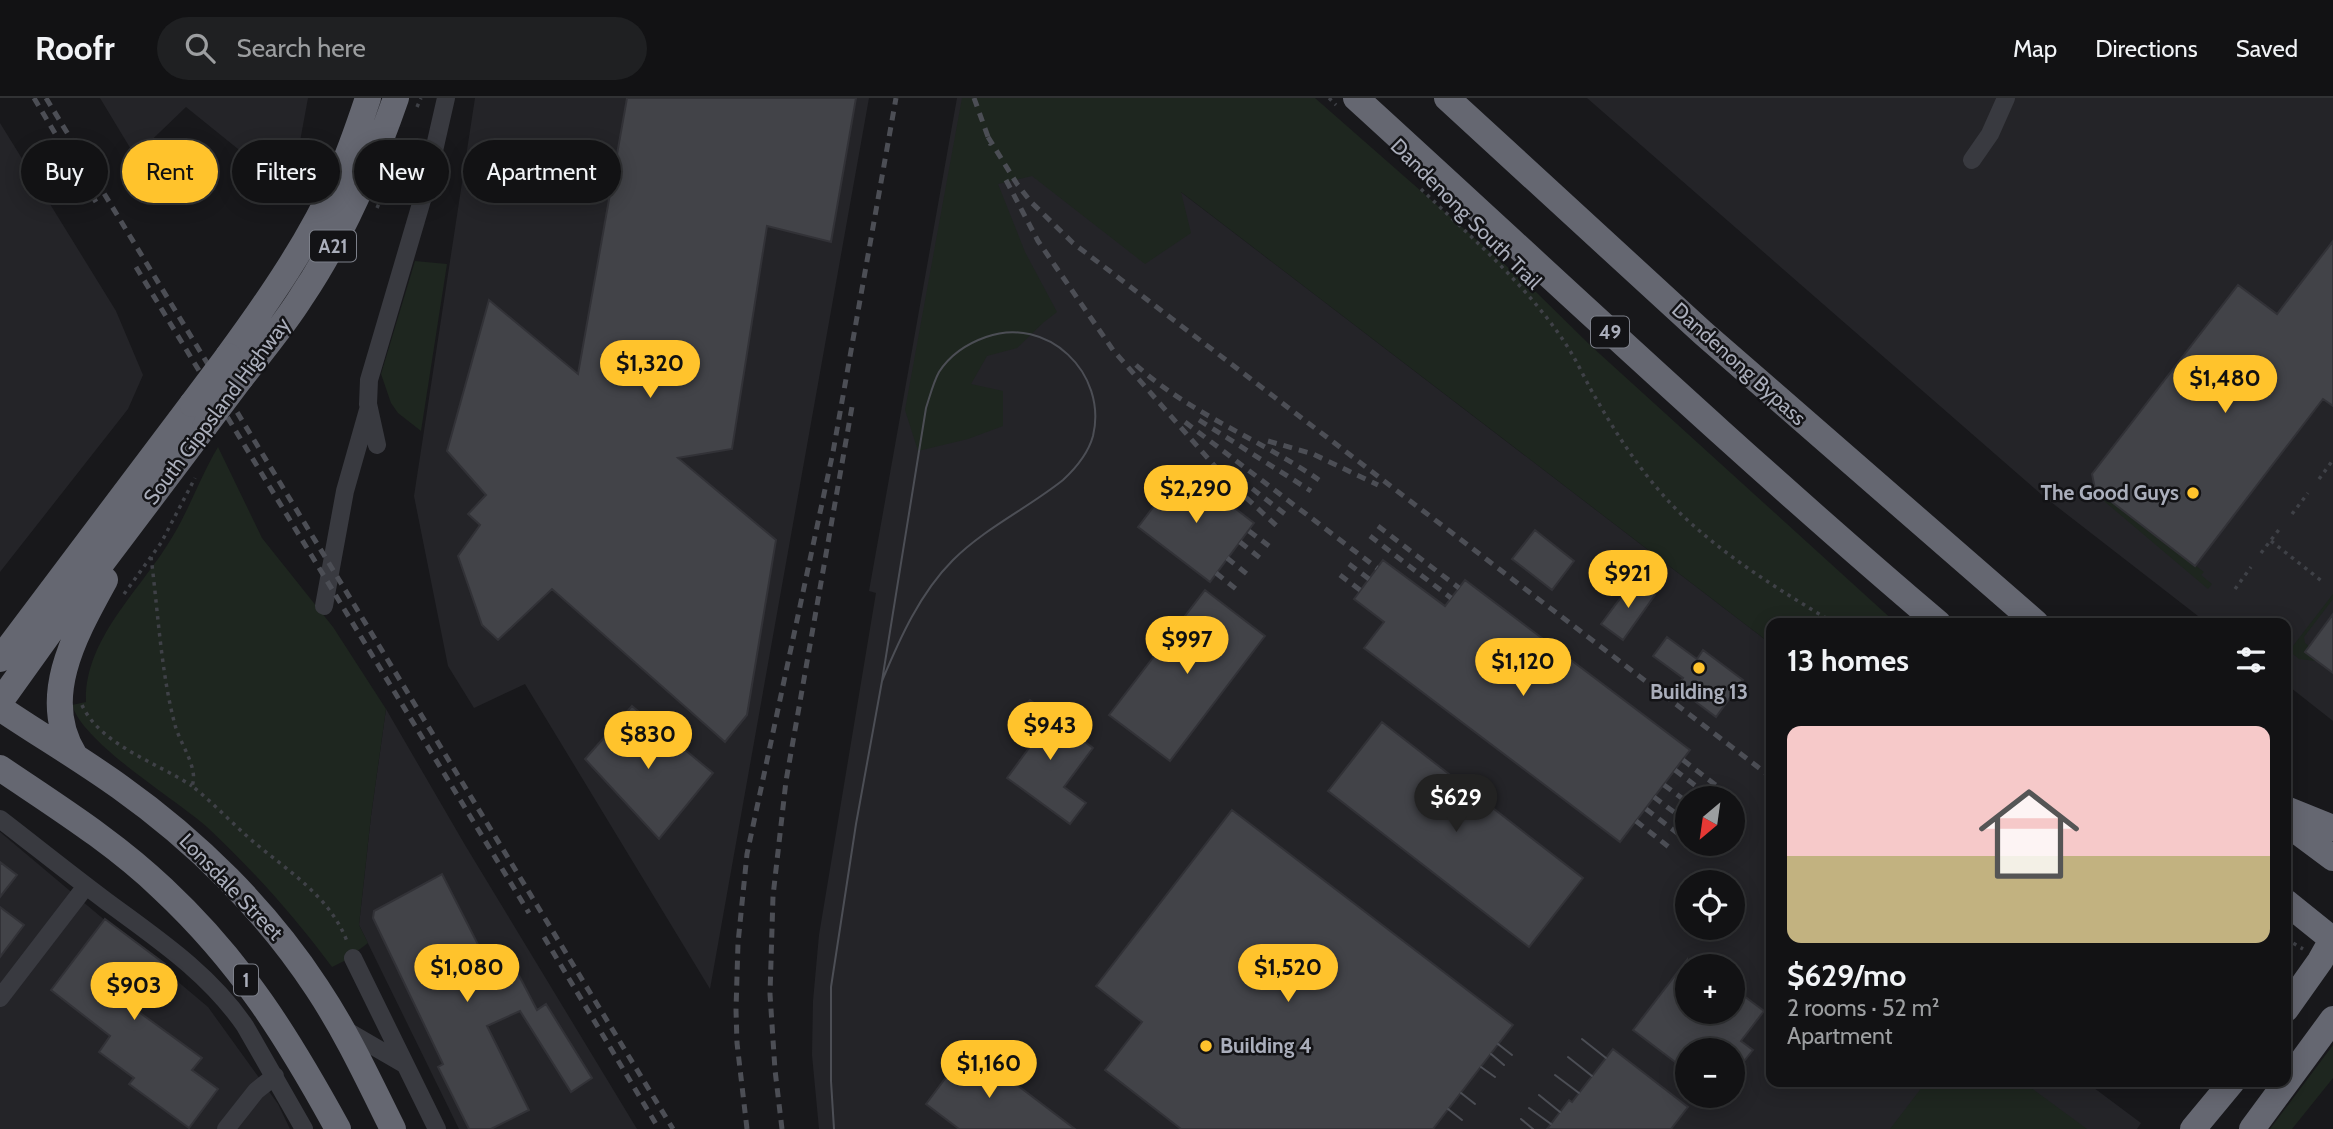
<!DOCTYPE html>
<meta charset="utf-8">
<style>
:root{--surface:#121214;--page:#1f2022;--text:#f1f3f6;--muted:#9c9ea0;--line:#313234;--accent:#ffc32c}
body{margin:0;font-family:Cabin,sans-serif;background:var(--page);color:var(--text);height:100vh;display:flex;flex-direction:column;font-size:26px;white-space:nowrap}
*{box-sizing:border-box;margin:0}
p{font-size:23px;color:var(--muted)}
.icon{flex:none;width:38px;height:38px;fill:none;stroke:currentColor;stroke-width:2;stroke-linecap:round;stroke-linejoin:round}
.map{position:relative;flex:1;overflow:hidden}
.drawer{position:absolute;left:1766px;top:520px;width:525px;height:469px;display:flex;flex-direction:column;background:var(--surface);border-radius:14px;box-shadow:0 4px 18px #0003,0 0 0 2px var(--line)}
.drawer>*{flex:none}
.banner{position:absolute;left:21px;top:42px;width:665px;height:63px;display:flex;gap:14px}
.needle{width:46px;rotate:209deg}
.buttons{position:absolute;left:1675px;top:688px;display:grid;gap:14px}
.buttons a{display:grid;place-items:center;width:70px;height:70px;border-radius:50%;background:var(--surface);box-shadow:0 4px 18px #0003,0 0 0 2px var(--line);font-size:35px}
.price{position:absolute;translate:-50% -60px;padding:0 16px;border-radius:24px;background:var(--accent);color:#111;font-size:23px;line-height:46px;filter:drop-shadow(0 2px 4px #0008)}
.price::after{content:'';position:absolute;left:50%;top:42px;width:21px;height:16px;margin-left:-10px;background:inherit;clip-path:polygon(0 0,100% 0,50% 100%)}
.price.current{background:#222;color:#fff}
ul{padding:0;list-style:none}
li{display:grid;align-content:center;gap:14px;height:371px;padding:0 21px}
li span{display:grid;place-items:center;height:217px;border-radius:14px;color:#555}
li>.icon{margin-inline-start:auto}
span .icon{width:126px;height:126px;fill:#fffc;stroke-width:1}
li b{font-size:30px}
h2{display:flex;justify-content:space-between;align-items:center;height:84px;padding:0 21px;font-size:30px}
.pill{padding:0 24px;border-radius:32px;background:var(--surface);box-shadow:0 4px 18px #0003,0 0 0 2px var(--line);font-size:24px;line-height:63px}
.pill.current{background:var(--accent);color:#111}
header{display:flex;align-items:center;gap:42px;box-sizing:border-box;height:98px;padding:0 35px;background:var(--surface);border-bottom:2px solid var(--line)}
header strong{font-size:33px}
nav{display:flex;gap:38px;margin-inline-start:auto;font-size:24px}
.search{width:490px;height:63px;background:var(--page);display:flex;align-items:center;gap:18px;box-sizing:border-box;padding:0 24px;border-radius:38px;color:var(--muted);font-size:26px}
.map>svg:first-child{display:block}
.built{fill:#242428;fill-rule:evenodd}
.green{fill:#1e261f}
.building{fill:#424348;stroke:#323237;stroke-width:2}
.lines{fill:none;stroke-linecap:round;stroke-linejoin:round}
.path{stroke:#3f4147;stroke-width:3.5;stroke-dasharray:3.5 5;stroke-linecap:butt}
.minor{stroke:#393a40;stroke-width:18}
.highway{stroke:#656771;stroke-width:26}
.tram{stroke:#4c4e55;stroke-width:2}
.rail{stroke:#4c4e55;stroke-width:5;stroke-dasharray:9 7;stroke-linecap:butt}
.highway-bridge{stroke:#656771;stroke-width:26}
.poi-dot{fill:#ffc32c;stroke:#131316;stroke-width:2.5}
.labels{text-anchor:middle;stroke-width:5;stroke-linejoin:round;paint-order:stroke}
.shield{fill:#131316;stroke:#7d808a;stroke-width:2}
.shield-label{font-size:19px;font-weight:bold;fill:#aaaebb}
.street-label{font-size:21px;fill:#aaaebb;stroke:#131316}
.poi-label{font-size:21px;font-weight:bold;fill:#aaaebb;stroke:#131316;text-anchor:end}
</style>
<header>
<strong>Roofr</strong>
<div class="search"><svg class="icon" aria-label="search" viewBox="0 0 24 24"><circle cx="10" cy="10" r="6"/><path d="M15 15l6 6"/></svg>Search here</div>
<nav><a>Map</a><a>Directions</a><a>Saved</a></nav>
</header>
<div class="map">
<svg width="2333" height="1031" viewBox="0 0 2333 1031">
<rect width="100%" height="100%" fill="#18181b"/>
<path class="built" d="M100,0H308L294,76L274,80L186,9L135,58Z
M475,0H869L710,891L525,586L474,610L448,568L414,398Z
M957,0H1058L1771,546V984H2086L2141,1025L2137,1031H819L812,957L813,903L819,837L876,495L869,493ZM1687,700H1732V746H1687ZM1687,784H1732V830H1687ZM1687,868H1732V914H1687ZM1687,952H1732V998H1687Z
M1587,0H2333V623L2286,586V525H2207L2042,397Z
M0,25L116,213L143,277L128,311L0,474Z
M386,611L465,747L637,1031H459L359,827L371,718Z
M0,734L208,909L278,1006L290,1031H0Z"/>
<path class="green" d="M962,0H1315L1536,194L1590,247L1896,525H1771V546L1181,94L1191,135L1145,166L1032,78L998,86L1025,154L1057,214L1044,224L1017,250L987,258L971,286L1003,293V328L968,341L918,353L905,312Z
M415,163L447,166L421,333L398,315L391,305L381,276Z
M218,349L262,440L333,529L386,611L371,718L359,827L368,845L344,863L332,869C294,818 253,772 207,729C174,700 84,646 72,607L86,604C84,544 136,496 166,449C187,418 199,381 218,349Z
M2105,399L2204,474L2201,477L2212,486L2208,491L2104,403Z
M2333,496V501L2304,539L2305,545L2309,548L2305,554L2316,563L2299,561L2289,553Z
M2333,947V980L2292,1031H2270Z
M1926,984H2023L2087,1031H1890Z"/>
<path class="building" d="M627,0H856L831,144L767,128L732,351L678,360L776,442L747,617L725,644L552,491L498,542L482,527L458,458L480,427L468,416L486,397L447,353L489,202L578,276Z
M2333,143V308L2323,301L2195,468L2095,391L2092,376L2238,187L2277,216Z
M1183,370L1254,425L1210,484L1138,429Z
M1535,432L1574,463L1552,492L1512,461Z
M1383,462L1445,508L1465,482L1690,652L1620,744L1364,550L1384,524L1354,501Z
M1634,482L1655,497L1623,542L1601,526Z
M1205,492L1265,538L1170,663L1109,617Z
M2333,516V575L2305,554Z
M1667,539L1697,561L1703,552L1743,582L1716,619L1676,589L1683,580L1653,558Z
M1030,602L1093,650L1064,689L1086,705L1070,726L1007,680L1037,639L1014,622Z
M632,608L713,675L659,741L585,661Z
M1382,624L1583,780L1529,849L1328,693Z
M1232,712L1513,927L1433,1031H1181L1105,972L1142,924L1096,888Z
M0,764L17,777L0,799Z
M442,776L492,874L512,864L537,912L546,906L592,980L571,994L520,913L487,928L529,1012L491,1031H469L438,969L443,966L373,820L374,813Z
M0,809L24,827L0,859Z
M105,821L165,866L132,909L202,960L192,972L218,991L189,1030L129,986L134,980L99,954L110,938L51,892Z
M1687,862V914H1732V889L1764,913L1741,943L1753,952L1741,967L1732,961V952H1687V973L1633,932Z
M968,950L1075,1031H959L926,1006Z
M1613,951L1688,1009L1671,1031H1547L1569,1002L1572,1004Z"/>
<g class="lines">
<path class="path" d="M1329,0L1336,7
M417,9L421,0
M1421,91C1473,141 1530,190 1569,251C1579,267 1587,286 1597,302C1620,343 1649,385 1682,417C1727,460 1781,493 1834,525
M377,110L394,72
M2319,381L2333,362
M2292,416L2308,395
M2271,443L2323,484
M2261,455L2281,429
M151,459C158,513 161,575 175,627C180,646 199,670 192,688C212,704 230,723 249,740C286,772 331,798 348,846
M2235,491L2251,469
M124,496L161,445L195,380
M82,607C100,647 158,665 192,688
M2286,841L2303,851"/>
<path class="minor" d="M1972,62L1990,36L2006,0
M377,347L368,306L369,282L425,92L446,0
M324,508L345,393L368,312
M0,721C35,748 70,776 106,803C156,840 209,875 245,928L304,1031
M353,860L437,1031
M0,900L86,788
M342,930L404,966
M226,1031L256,993L275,978"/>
<path class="highway" d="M1356,0C1549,176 1739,356 1938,525
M1447,0L1703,235L2036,525
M228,258C269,202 309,144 338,80C350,54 359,27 368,0
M241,280C262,253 284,227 302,198C343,137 372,69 396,0
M0,561L192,306
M0,604L58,523L205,328
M0,610C40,637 81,661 120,689C196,743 266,812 317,890C347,935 369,983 393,1031
M75,658C38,600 76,535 105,482
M0,670C56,708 114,744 163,791C241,864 287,938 338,1031
M2286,711L2333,730
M2286,725L2333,760
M2286,804L2333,842
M2286,911L2320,863L2333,840
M2193,1031L2232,984
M2252,1031L2333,921"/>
<path class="tram" d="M1582,941L1606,960
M1498,946L1512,957
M1491,956L1504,967
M1568,959L1592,978
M1481,969L1495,979
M1555,977L1579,995
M1461,995L1475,1006
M1539,997L1560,1014
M1529,1010L1551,1026
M1448,1011L1462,1022
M1521,1021L1533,1031
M834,1031L831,983V889L856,726L882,583L926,310C930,298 933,285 939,274C950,257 966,246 986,239C1047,217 1108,275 1093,338C1088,356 1076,370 1063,382C1028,410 985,430 953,462C920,495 900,540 882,583"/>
<path class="rail" d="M34,0L96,104
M46,0L673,1031
M974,0L991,47
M988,39L1017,86L1031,104L1073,145L1771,679
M1006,82L1038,143L1113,252L1226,381L1281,432
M136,169L529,815
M1136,267C1190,316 1260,341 1319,382
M1199,322L1311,393
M1185,324L1377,470
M1268,343L1313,356L1378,387
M1227,371L1290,420
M1378,428L1459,490
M1249,433L1269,448
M1370,438L1451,500
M1240,444L1260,460
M1227,460L1247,476
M1349,466L1369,481
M1216,475L1236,491
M1340,477L1360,492
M1683,662L1717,688
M1675,672L1709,698
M1664,687L1687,704
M1654,699L1687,724
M1646,711L1680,737
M1636,723L1670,750
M544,839L659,1031
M747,1031L737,945L736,912L738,845L747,756L833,354L896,0
M782,1031L775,972L770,896L773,798L786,683L853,303"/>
<path class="highway-bridge" d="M192,306L228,258
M205,328L241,280"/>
</g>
<g class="poi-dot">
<circle cx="2193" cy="395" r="7"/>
<circle cx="1699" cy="570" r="7"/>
<circle cx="1206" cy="948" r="7"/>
</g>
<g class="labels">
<g class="shield">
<rect x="310" y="132.5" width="46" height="31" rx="5"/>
<rect x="1591" y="218.5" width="38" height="31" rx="5"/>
<rect x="234" y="866.5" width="24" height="31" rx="5"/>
</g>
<g class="shield-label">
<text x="333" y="155">A21</text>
<text x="1610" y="241">49</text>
<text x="246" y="889">1</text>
</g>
<g class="street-label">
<text transform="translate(1466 116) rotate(45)" y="7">Dandenong South Trail</text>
<text transform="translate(1739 266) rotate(42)" y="7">Dandenong Bypass</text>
<text transform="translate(217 313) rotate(-53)" y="7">South Gippsland Highway</text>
<text transform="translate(231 789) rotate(46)" y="7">Lonsdale Street</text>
</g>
<g class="poi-label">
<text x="2179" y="402">The Good Guys</text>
<text x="1699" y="601" text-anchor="middle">Building 13</text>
<text x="1220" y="955" text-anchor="start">Building 4</text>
</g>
</g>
</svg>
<div class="buttons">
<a><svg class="needle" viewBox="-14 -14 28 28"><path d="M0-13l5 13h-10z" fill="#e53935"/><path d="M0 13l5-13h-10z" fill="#9c9ea0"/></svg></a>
<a><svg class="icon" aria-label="locate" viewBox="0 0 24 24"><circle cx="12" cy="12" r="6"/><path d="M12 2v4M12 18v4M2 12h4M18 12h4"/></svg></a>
<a>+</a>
<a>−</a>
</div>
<b class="price" style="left:650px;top:302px">$1,320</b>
<b class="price" style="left:2225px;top:317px">$1,480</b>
<b class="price" style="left:1196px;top:427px">$2,290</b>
<b class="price" style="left:1628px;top:512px">$921</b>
<b class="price" style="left:1187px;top:578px">$997</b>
<b class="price" style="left:1523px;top:600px">$1,120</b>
<b class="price" style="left:1050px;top:664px">$943</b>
<b class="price" style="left:648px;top:673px">$830</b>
<b class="price current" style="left:1456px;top:736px">$629</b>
<b class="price" style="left:467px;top:906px">$1,080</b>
<b class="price" style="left:1288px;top:906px">$1,520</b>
<b class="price" style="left:134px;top:924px">$903</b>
<b class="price" style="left:989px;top:1002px">$1,160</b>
<div class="banner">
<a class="pill">Buy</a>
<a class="pill current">Rent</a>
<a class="pill">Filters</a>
<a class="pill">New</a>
<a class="pill">Apartment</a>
</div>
<section class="drawer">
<h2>13 homes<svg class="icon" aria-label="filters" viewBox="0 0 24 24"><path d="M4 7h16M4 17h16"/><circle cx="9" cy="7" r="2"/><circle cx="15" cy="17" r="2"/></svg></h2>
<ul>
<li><span style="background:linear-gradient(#f6c9c9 60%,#c2b280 0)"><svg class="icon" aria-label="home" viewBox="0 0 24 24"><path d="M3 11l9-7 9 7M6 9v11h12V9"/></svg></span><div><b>$629/mo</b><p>2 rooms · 52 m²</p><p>Apartment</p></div></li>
</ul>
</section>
</div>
